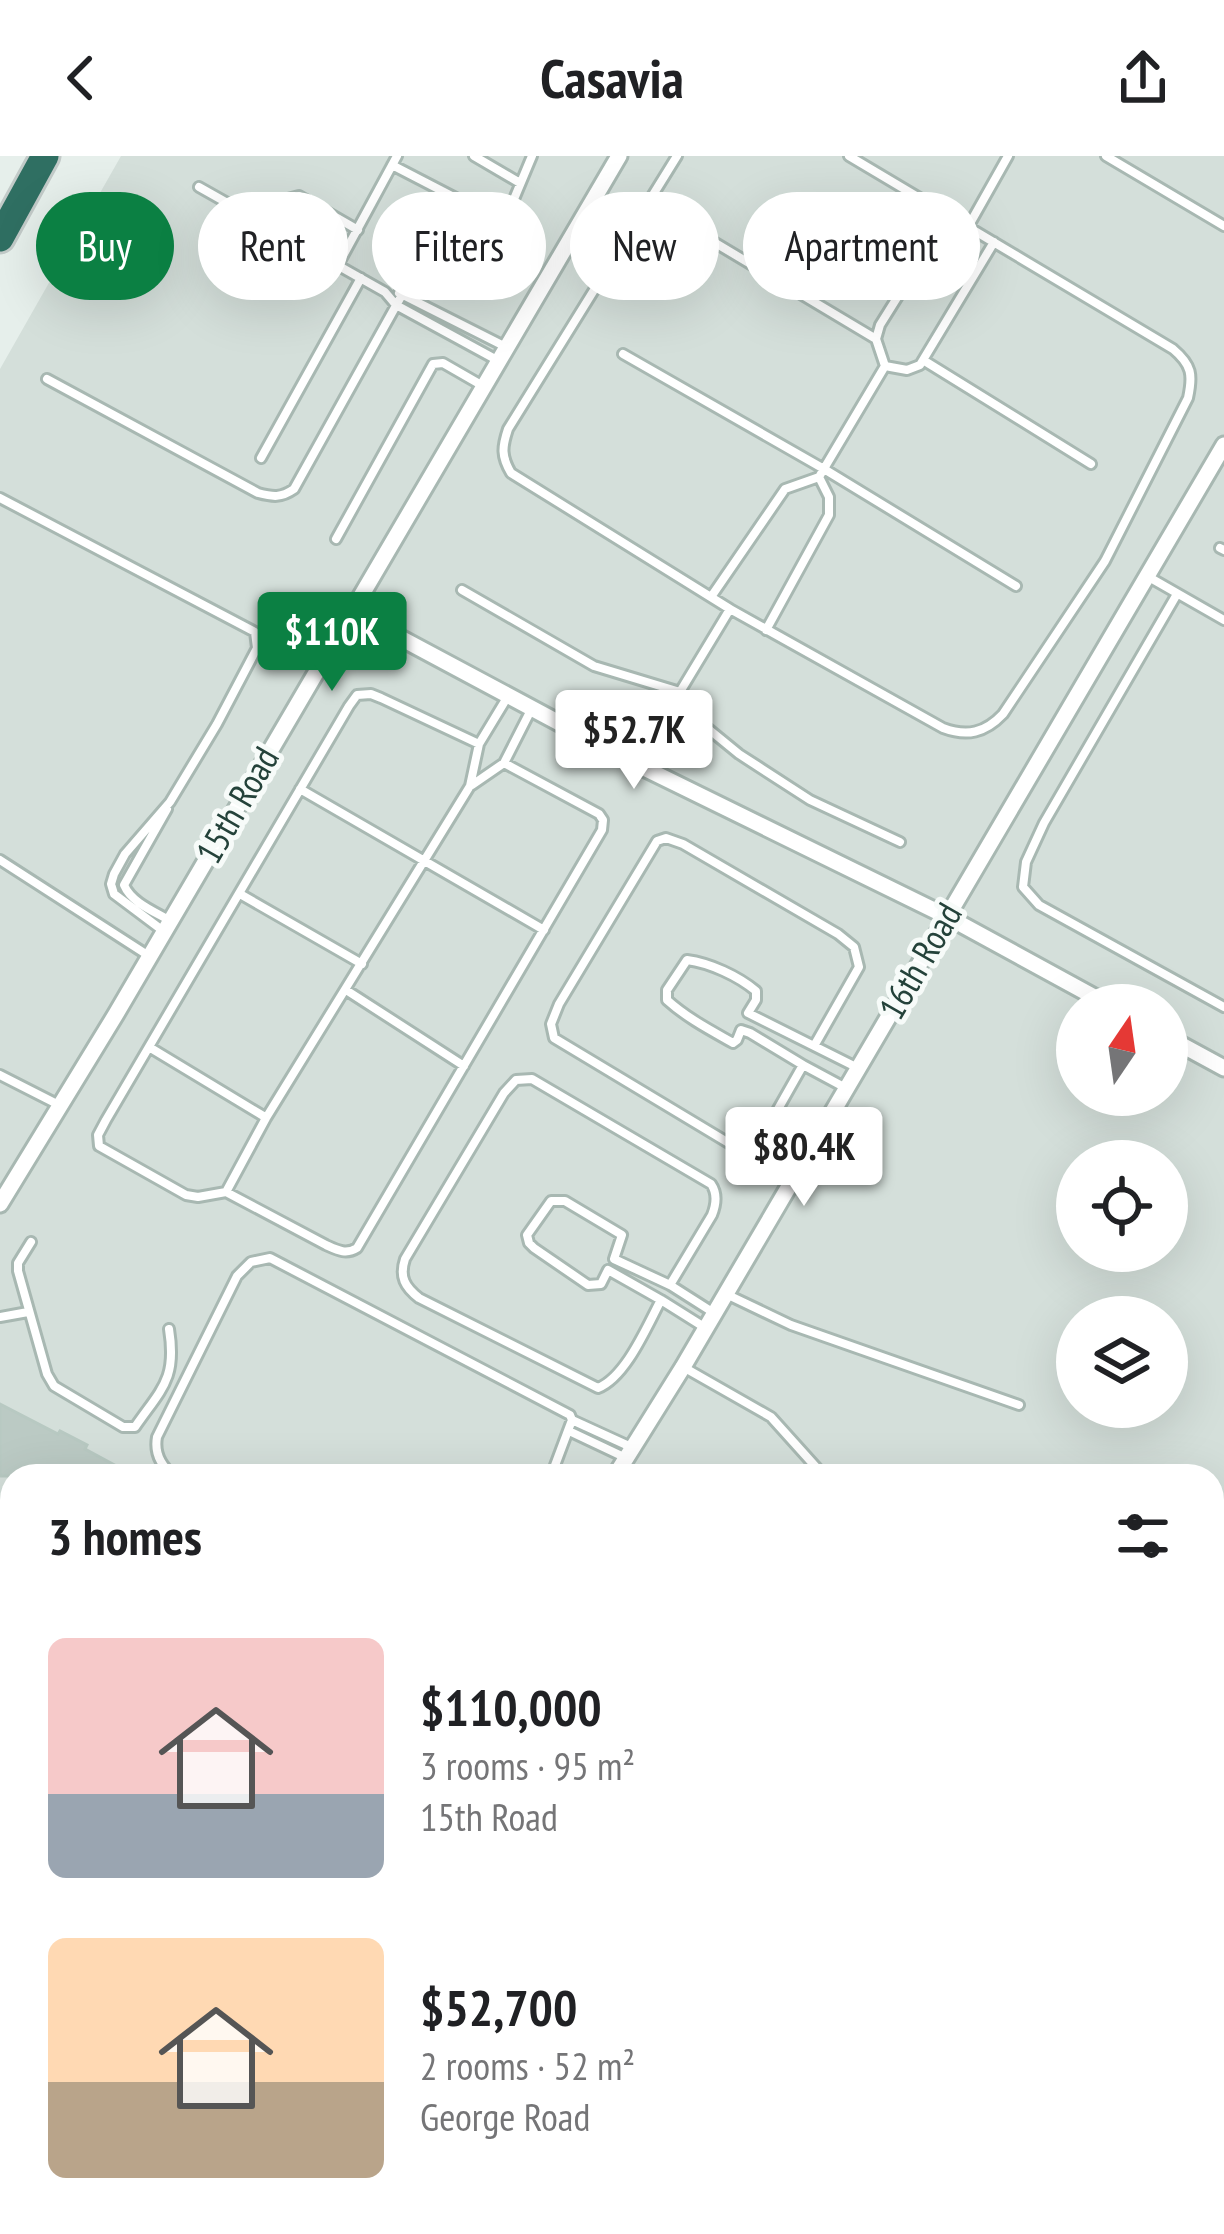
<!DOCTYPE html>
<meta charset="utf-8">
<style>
:root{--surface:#fff;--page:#f6f6f6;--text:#202124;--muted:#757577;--accent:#0b8043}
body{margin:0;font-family:"PT Sans Narrow",sans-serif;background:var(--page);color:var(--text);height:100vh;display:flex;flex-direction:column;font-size:45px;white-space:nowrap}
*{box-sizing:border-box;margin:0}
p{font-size:39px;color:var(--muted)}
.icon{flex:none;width:66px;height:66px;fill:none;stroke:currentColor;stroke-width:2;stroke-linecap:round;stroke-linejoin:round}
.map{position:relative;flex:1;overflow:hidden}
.details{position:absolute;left:0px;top:1308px;width:1224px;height:771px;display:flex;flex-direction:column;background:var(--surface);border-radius:36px 36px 0 0;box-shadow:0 12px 48px #0002}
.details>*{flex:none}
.hud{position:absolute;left:36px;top:36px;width:1152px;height:108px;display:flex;gap:24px}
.needle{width:78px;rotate:13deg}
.buttons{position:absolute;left:1056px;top:828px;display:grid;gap:24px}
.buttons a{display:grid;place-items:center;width:132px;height:132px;border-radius:50%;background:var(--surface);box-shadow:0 12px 48px #0002;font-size:60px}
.price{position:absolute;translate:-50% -102px;padding:0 27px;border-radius:12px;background:#fff;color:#222;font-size:39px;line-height:78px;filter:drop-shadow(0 3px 6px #0008)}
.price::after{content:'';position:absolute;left:50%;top:72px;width:36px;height:27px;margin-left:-18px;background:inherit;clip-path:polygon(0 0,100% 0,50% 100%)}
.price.current{background:var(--accent);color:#fff}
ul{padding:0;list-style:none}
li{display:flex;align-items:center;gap:36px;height:300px;padding:0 48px}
li span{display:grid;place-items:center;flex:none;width:336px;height:240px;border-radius:18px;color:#555}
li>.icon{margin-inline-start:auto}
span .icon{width:144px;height:144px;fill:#fffc;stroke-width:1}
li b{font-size:51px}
h2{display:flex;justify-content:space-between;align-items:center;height:144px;padding:0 48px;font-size:51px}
.tag{padding:0 42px;border-radius:54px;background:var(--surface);box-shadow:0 12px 48px #0002;font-size:42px;line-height:108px}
.tag.current{background:var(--accent);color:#fff}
header{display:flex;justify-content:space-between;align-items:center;height:156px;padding:0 48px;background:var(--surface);font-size:54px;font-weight:600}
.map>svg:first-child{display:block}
.built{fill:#d4dfda;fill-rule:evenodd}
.building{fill:#bbcac4;stroke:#b8c9c2;stroke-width:3}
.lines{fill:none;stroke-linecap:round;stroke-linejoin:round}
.lane-casing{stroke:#a8b8b2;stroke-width:14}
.street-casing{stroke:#a8b8b2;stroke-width:21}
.secondary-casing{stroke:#a4bbb3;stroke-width:27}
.highway-casing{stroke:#c2cac8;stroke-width:33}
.lane{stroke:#fff;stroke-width:8}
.street{stroke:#fff;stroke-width:15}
.secondary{stroke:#fff;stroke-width:21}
.highway{stroke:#2f6f62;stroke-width:27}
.rail-casing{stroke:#5f7d75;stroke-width:9}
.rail{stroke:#f7fbf9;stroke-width:4.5;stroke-dasharray:14;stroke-linecap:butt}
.labels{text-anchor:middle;stroke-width:10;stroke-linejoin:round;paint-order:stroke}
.street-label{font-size:36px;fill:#24423a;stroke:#f7fbf9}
</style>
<header><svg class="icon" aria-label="back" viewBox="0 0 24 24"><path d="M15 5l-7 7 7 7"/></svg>Casavia<svg class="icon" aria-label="share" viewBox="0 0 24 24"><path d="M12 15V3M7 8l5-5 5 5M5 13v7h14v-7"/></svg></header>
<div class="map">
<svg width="1224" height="2078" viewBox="0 0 1224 2078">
<rect width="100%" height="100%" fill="#e6efeb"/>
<path class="built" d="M121,0H1224V1420L1212,1441V1320H12V2067H868L862,2078H0V213ZM1077,849H1167V939H1077ZM1077,1005H1167V1095H1077ZM1077,1161H1167V1251H1077Z
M1224,1721V2072L1220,2078H1030L1036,2067H1212V1743Z"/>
<path class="building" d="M0,1248L58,1278L60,1275L87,1289L85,1293L135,1320H0Z"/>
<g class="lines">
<defs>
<path id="lane" d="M474,0L520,27
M677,0L508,273C502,291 501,300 511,317L730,453
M1106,0L1224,70
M392,9L504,67
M199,31L385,136L396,149L497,204
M268,70L284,44L299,40L358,74
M968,71L1008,0
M697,76L876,183
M338,109L397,0
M478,129L532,0
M399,137L506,191
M623,198L824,313L1016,430
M923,204L1091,308
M885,210L907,214L920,209L994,86
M885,210L876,183L880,169L948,60
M47,223L258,337C273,341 281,342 294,333L403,137
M261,302L361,122
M0,342L255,476L257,492L217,568L170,646L125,698L114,718L111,728L114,738L162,774
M336,383L433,208L443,207L483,230
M1220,392L1224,394
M1147,420L1224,464
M462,434L594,510L680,536L706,571L739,598L810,644L900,686
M1177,438L1044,667L1026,706L1023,731L1039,749L1224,851
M711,441L785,333L819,321L885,210
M766,474L829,359V341L819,321
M479,588L381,542L371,538L357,539L349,550L106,964L98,979L99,990L186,1039L198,1041L226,1036L326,1089C337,1094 346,1099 357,1092L602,674L603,664L599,658L504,607
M637,607L730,453L943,572C967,581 985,577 1003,558L1105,405L1188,242C1193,219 1192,209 1173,193L849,0
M472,629L504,607L531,554
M300,633L544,774
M167,653L124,729C131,746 153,755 169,764
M0,704L149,800
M240,738L362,808
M346,834L464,910
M149,891L265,961
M803,909L750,877L741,874L737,884L733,887C710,874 687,862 667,844V834L687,804C710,807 738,820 756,835V844L748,857L814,890
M0,919L59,949
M844,931L803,909L761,983L748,989H732L554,882L551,868L559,848L657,685L666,682L683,688L838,778L854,791L859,811L814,890L858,912
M226,1036L266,962L470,630L479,588L508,540
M31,1086L18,1107V1115L47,1218L54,1230L123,1271H135C162,1232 177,1223 169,1173
M726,1138L791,1169L1019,1249
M661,1144L608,1114L601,1128L588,1129L534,1092L529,1087L527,1079L551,1045H565L622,1079L614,1103L670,1129
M0,1161L28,1156
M704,1171L661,1144C647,1170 626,1221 598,1232L419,1142C405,1131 399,1121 405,1103L504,937L516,924L532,923L711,1028C718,1038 716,1049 712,1059L670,1129L714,1157
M685,1212L771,1261L824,1320
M572,1264L631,1291
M569,1275L624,1301
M174,1320C161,1310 154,1298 157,1281L237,1120L251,1106L270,1102L570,1259L572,1264L551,1320
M0,1459L12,1465
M0,1507L12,1513
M0,1735L12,1713
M0,1800L12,1806
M210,2067L229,2078
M321,2067L338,2078
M357,2067L376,2078
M576,2078L582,2067"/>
<path id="street" d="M350,455L636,608L946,760L1109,849
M1167,881L1224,912
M0,1048L116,858L619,0
M615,1320L683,1211L1224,289
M168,2078L175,2067"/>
<path id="secondary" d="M1212,1521L1224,1498
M908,2078L914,2067"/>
<path id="highway" d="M0,82L45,0"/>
</defs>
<use href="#lane" class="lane-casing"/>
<use href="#street" class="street-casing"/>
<use href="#secondary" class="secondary-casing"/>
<use href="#highway" class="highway-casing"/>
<use href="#lane" class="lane"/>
<use href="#street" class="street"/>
<use href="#secondary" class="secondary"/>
<use href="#highway" class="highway"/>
<defs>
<path id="rail" d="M1212,1917L1224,1895
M1112,2078L1118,2067"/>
</defs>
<use href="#rail" class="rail-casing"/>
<use href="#rail" class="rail"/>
</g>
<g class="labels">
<g class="street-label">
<text transform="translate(237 649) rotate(-60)" y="13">15th Road</text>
<text transform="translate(920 805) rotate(-60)" y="13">16th Road</text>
</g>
</g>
</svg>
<div class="buttons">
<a><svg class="needle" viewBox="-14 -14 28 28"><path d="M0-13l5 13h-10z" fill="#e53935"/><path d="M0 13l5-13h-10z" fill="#757577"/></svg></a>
<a><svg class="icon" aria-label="locate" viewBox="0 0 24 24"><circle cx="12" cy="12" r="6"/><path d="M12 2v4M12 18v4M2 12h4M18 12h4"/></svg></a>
<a><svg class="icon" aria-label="layers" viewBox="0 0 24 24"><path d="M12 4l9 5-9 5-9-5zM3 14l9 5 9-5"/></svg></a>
</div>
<b class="price current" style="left:332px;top:538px">$110K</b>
<b class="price" style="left:634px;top:636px">$52.7K</b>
<b class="price" style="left:804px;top:1053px">$80.4K</b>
<div class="hud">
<a class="tag current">Buy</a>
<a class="tag">Rent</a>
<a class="tag">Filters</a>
<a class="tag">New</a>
<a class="tag">Apartment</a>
</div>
<section class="details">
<h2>3 homes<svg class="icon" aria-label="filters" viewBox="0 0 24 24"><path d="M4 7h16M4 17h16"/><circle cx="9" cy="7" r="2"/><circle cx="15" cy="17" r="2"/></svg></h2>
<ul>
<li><span style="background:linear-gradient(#f6c9c9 65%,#9aa5b1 0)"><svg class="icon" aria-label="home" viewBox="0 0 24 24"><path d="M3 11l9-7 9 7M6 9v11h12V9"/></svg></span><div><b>$110,000</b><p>3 rooms · 95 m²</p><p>15th Road</p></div></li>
<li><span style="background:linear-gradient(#ffd9b3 60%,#b9a48a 0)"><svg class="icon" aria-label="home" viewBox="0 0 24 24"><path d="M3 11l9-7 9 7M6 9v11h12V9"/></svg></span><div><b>$52,700</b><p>2 rooms · 52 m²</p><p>George Road</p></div></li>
</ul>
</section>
</div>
